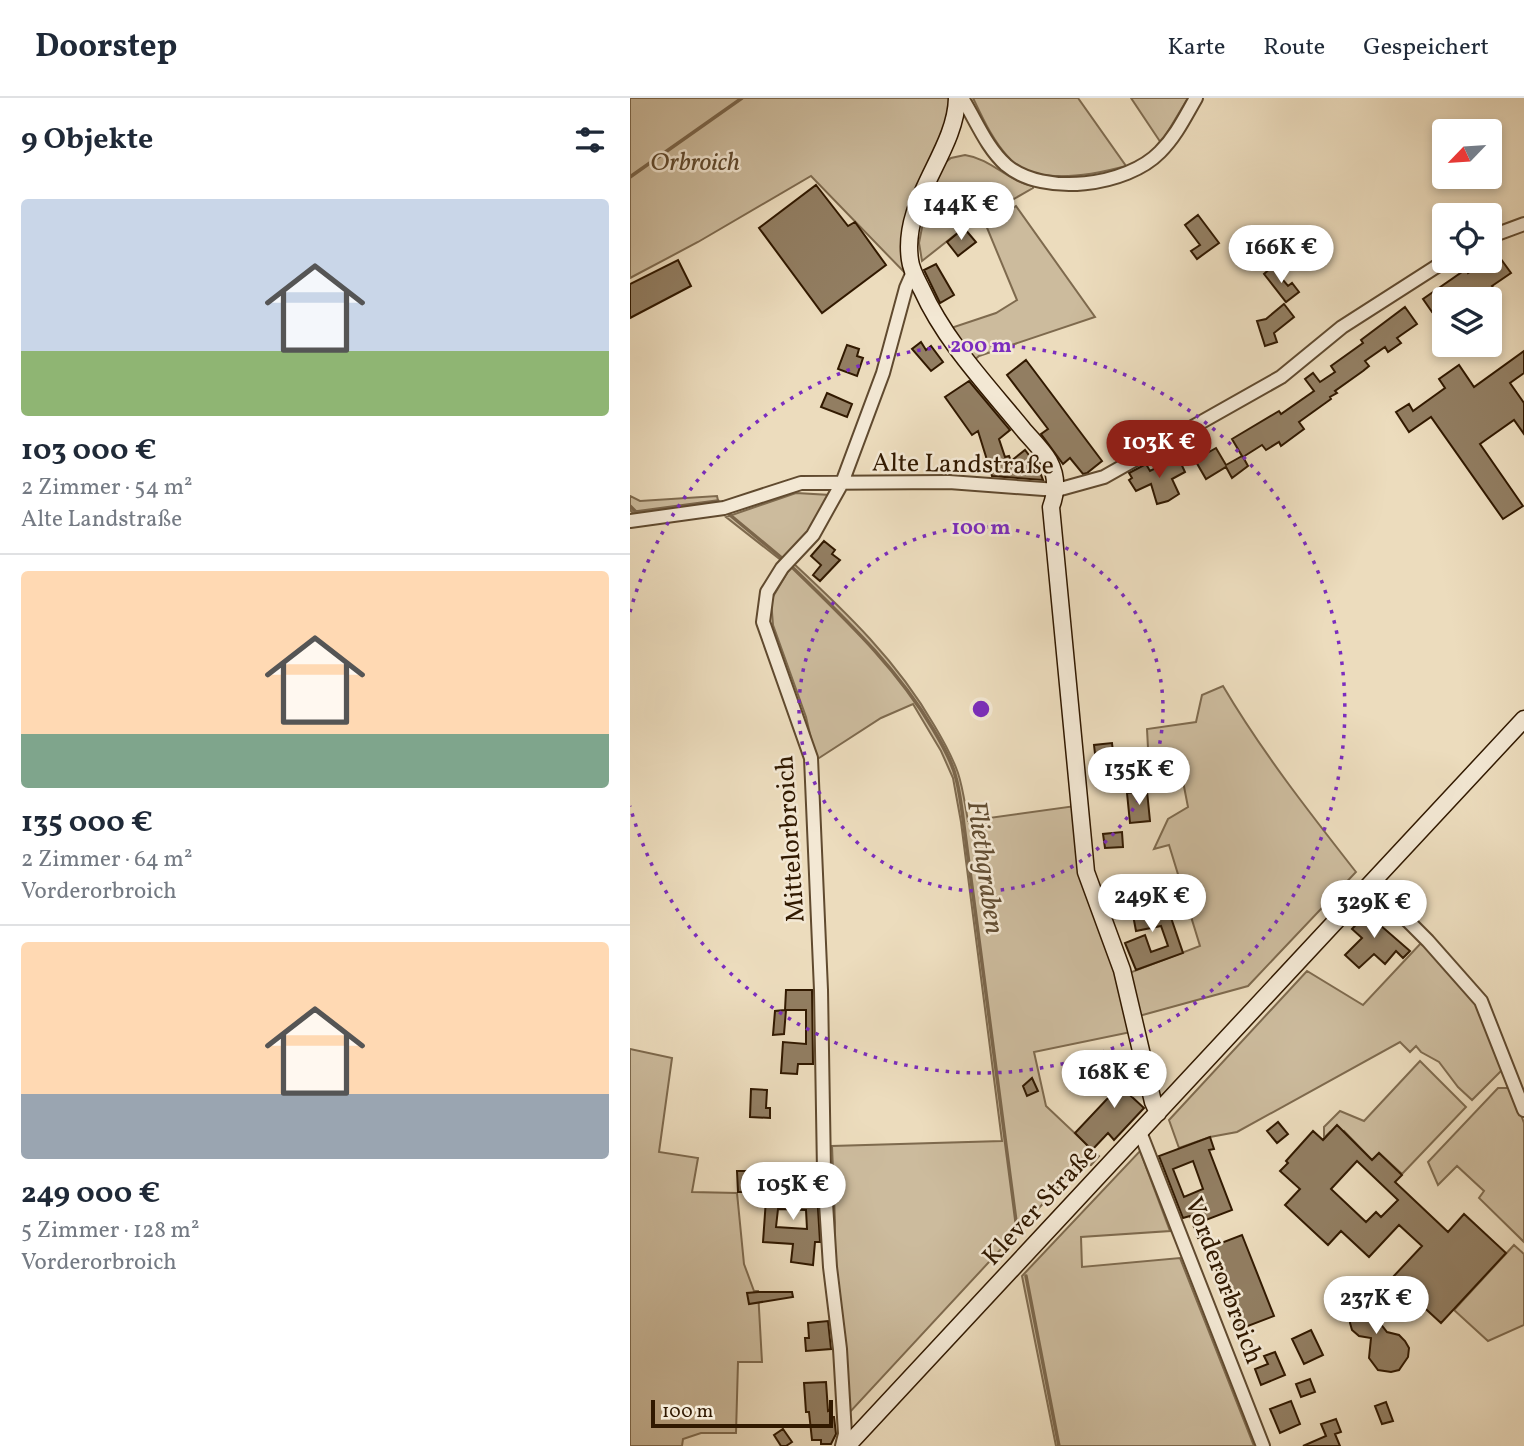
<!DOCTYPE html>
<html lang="de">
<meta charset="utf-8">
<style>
:root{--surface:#fff;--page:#f2f2f3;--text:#1f2937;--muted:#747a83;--line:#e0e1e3;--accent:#8f2418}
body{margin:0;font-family:Vollkorn,serif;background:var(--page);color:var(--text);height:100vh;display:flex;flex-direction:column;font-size:26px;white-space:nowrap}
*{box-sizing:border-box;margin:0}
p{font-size:23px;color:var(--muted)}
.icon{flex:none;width:38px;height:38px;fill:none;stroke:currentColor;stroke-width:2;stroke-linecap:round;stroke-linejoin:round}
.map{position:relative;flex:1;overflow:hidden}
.sheet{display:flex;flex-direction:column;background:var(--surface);width:630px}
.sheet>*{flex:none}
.needle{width:46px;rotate:245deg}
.fabs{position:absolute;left:802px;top:21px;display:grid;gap:14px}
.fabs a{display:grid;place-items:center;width:70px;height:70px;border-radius:7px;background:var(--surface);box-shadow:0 4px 10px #0003;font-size:35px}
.scale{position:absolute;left:21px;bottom:18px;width:182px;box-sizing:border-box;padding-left:7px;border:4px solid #311900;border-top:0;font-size:19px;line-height:24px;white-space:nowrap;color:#311900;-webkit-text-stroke:5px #f3e8d4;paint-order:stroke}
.price{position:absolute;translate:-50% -60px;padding:0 16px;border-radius:24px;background:#fff;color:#222;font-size:23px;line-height:46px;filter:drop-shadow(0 2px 4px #0008)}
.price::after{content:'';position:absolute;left:50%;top:42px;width:21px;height:16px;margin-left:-10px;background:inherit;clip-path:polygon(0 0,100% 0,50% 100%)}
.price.active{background:var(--accent);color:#fff}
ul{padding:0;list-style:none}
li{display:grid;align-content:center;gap:14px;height:371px;padding:0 21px}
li+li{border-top:2px solid var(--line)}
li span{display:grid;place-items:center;height:217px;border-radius:7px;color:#555}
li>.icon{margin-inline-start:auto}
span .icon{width:126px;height:126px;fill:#fffc;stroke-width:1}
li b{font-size:30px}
h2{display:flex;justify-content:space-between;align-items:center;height:84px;padding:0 21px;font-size:30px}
header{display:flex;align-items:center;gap:42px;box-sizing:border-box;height:98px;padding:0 35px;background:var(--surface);border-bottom:2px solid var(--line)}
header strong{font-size:33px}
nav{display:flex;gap:38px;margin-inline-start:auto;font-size:24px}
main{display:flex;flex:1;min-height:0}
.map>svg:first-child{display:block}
.green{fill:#ccbb9d;stroke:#7e6a4e;stroke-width:2}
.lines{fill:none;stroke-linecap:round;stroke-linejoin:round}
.stream{stroke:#7b664b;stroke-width:3.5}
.building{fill:#927e62;stroke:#311900;stroke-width:2;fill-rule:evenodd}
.street-casing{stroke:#604a2f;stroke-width:16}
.secondary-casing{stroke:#311900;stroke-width:19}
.street{stroke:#f3e8d4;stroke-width:12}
.secondary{stroke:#f3e8d4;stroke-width:16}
.ring{fill:none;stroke:#7b2cbf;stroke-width:3.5;stroke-dasharray:3.5 7}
.labels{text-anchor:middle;stroke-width:5;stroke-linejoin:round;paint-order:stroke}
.park-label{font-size:26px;font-style:italic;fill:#604a2f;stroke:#f3e8d4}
.street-label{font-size:26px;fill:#311900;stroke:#f3e8d4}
.water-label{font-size:28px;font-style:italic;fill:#624d32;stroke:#f3e8d4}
.centre{fill:#7b2cbf;stroke:#f3e8d4;stroke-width:3.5}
.ring-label{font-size:21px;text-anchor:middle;font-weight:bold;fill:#7b2cbf;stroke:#f3e8d4;stroke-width:5;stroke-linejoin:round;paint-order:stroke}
</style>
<header>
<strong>Doorstep</strong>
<nav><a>Karte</a><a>Route</a><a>Gespeichert</a></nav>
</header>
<main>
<section class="sheet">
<h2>9 Objekte<svg class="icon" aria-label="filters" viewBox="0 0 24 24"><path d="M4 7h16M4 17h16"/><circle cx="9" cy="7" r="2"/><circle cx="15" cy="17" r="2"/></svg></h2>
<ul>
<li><span style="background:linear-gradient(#c9d6e8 70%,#8fb573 0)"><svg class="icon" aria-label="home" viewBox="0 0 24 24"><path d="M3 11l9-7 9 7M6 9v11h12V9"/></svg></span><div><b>103 000 €</b><p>2 Zimmer · 54 m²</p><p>Alte Landstraße</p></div></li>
<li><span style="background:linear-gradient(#ffd9b3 75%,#7fa58c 0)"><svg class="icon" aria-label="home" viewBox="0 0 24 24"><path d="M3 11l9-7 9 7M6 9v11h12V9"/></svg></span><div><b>135 000 €</b><p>2 Zimmer · 64 m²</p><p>Vorderorbroich</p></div></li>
<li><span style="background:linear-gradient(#ffd9b3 70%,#9aa5b1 0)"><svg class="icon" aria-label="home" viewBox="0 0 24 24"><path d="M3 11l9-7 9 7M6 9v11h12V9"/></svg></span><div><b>249 000 €</b><p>5 Zimmer · 128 m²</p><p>Vorderorbroich</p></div></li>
</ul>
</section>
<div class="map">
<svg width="894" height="1348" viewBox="0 0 894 1348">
<rect width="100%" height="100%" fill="#ecdcbd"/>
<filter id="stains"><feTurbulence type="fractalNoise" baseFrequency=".00286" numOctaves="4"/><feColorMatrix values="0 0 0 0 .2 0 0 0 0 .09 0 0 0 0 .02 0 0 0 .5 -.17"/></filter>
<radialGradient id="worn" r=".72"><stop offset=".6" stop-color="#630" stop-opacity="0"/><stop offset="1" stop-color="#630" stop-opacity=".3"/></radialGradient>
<path class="green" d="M0,0H322L323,4L274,152L275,175L181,78L68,144L0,180Z
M343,0H448L496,68C463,77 407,89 380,61C364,45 353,21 343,0Z
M501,0H558L531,45Z
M335,57C362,61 377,83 403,88V90L335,129L292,163L289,145L295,114L312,67L321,60Z
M386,108L465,219L349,258L343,263L321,230L366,215L387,202L355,125Z
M166,395L200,397L180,432L152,463L96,419Z
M0,398L10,403L87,398L89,407L5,417L0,412Z
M163,465C217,515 267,563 304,627C313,642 322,658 328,675C333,690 335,707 338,723L445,708L501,934L404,954L416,1008L469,1058L461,1067L447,1069L220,1314L213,1223L204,1168L205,1124L202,1048L372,1043L331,724L323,680L311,653L283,606L251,620L186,662L176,619L143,527L141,502Z
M593,588C632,654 679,714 726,774L618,888L509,918L499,875L570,848L539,747L524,751L538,721L558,709L550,668L519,669L517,631L566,624L572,597Z
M792,844L847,903L873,971L842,1002L828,989L809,964L791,954L786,948L780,954L770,944L607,1034L580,1039L549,1050L539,1022L677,873L733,907Z
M0,951L42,960L29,1054L68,1060L62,1094L107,1095L114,1166L124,1193H128L132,1264H108L106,1335H71L53,1341L52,1348H0Z
M790,963L836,1009L772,1076L749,1055L742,1062L714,1033L704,1038L700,1034L694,1040V1029L710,1013L734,1023Z
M868,990H881L894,1025V1144L849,1100L854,1093L827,1068L808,1087L798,1064Z
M510,1053L540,1133L451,1139L452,1169L550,1160L624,1348H426L392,1178Z
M884,1147L894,1156V1227L858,1243L824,1212Z"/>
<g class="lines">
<path class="stream" d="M0,79L112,0
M0,408L6,414L88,403
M100,417L153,461
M162,469C214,520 266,568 303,631C312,646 322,663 326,680C330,695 332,712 334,728L387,1131
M396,1178L429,1348"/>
</g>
<path class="building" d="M186,87L218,128L225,124L256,167L192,215L129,130Z
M568,117L589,145L567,161L561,153L570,147L555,127Z
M334,130L346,144L328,158L317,144Z
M868,157L881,175L862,188L864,191L854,198L849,191L834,201H814V207L802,214L793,201L832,174L837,173L838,175Z
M48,162L61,188L0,220V186Z
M306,166L324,197L310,205L294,172Z
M642,169L658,188L662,185L669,194L656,204L634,176Z
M654,206L664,219L644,235L647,244L635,248L627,223L636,221Z
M775,209L787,226L767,240L771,245L758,254L755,249L735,263L739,268L733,273L705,293L707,295L700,299L701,301L669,324L674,331L651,348L649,344L636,352L632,347L613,359L618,368L602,380L596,369L576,381L565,362L586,350L596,367L612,358L602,341L649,313L651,316L684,293L675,281L683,275L690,284L705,274L701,268L733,245L731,242Z
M291,244L296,252L301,248L313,264L301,273L282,251Z
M217,247L229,251L227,258L233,260L227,278L208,271Z
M894,253V275L880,285L894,305V336L884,322L850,346L893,408L873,421L801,319L779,334L766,314L779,306L783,313L815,290L809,281L829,267L844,289Z
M396,262L472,363L457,375L453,376L440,360L433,366L411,336L418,331L377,277Z
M339,283L380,332L369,341L375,359L379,358L381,363L395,352L408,369L413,382L362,378L348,333L342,337L315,299Z
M197,295L222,306L217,319L191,309Z
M548,359L555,374L542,381L549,396L538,403L527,406L521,386L506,393L499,382L502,380L499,375L516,366L520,373Z
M194,443L205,452L202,456L210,462L190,483L183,477L191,467L181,458Z
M482,645L486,680L490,688L469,690L464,647Z
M517,693L520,723L500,725L497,695Z
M492,734L493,749L475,750L473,736Z
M500,801L532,803L534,812L538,811L553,855L506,872L495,845L515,837L521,854L538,848L531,828L506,833Z
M744,807L758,819L750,827L780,853L773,860L766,853L755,866L744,856L729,870L715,857L732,840L722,831Z
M156,892H182L183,966H168L167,976L151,975L153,944L176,946V912H156L154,936L143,937L145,913L155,912Z
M503,964L510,994L501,998L514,1010L484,1042L478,1035L462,1052L445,1035L477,1001L492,992L485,969Z
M402,980L408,993L397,998L393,988Z
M121,991L137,992L136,1010H140V1020L120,1019Z
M648,1024L658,1036L647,1045L637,1033Z
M707,1027L742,1062L749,1055L772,1077L765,1084L818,1134L834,1116L876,1155L811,1225L762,1180L792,1148L769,1127L739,1159L711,1133L698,1147L655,1107L670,1091L650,1073L658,1065L656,1063L683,1033L693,1042ZM727,1063L768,1102L751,1119L746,1114L736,1124L701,1091Z
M580,1039L584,1051L579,1052L602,1112L573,1123L578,1136L568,1140L560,1118L553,1120L529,1058ZM563,1063L573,1091L554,1099L543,1071Z
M107,1073H121V1094H108Z
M137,1087H147V1094H187L190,1144H185L183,1167L161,1164L163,1146L133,1144ZM148,1111L176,1112L177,1131L146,1129Z
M612,1137L644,1218L610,1231L578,1150Z
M726,1190L734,1199L724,1208L740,1210L747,1215L750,1225L757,1234L769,1237L775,1243L779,1250L778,1259L769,1272L761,1274L748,1272L739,1260L741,1240L729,1238L722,1232L720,1225L721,1216L710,1205Z
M128,1194H162L163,1199L119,1206L117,1195Z
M198,1223L201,1251L176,1253L175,1240H179L178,1225Z
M681,1232L693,1257L674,1266L662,1241Z
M645,1254L655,1277L631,1287L625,1271L638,1266L634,1258Z
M680,1281L685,1294L671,1299L666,1286Z
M196,1284L198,1313L200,1312V1319H204L206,1336L201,1346H191V1342H182L179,1314H176L174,1285Z
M661,1303L670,1326L650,1335L640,1311Z
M756,1304L763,1323L752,1326L745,1308Z
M706,1321L711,1334L705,1336L710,1348H673L696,1338L691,1326Z
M153,1331L162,1344L156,1348H151L144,1337Z"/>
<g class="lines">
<defs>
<path id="street" d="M332,0C346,22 356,49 376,67C414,99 497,88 530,54C546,38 555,19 566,0
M859,139L894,126
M0,423L94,410L171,385L319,384L427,392L474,379L651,279L712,229L815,163
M741,786L798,843L851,903L894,1012
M510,1034L633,1348
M212,1348L215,1336L210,1251L200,1169L194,1073L191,892L181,660L133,524L137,494L152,470L183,437L212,385L253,275L276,190L283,174"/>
<path id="secondary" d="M327,0C326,54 271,102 280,162C281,172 287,182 292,192C315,243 356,286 392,330C400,340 412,351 419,363C427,378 427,393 421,409L456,774L492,872L523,1004L528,1015
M217,1348L894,621"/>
</defs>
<use href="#street" class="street-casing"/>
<use href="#secondary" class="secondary-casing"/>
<use href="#street" class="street"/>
<use href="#secondary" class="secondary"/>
</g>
<g class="ring">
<circle cx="351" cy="611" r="182"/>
<path d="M0 514A364 364 0 1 1 0 708"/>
</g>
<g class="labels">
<g class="park-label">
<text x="65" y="72">Orbroich</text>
</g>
<g class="street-label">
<text transform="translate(333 365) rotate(1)" y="9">Alte Landstraße</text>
<text transform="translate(159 741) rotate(-94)" y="9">Mittelorbroich</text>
<text transform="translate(409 1106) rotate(-47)" y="9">Klever Straße</text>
<text transform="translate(595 1182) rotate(69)" y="9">Vorderorbroich</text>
</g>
<g class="water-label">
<text transform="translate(357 769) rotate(82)" y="10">Fliethgraben</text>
</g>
</g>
<circle cx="351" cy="611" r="10" class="centre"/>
<g class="ring-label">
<text x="351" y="254">200 m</text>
<text x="351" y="436">100 m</text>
</g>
<rect width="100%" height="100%" filter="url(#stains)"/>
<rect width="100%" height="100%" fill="url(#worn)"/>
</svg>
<div class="fabs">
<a><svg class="needle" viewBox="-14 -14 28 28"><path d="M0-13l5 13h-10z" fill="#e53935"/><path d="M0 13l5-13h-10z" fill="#747a83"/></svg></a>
<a><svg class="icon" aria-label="locate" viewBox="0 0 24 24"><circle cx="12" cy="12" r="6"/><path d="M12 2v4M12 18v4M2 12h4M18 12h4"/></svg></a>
<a><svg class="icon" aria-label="layers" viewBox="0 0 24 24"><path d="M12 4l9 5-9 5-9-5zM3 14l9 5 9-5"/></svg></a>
</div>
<div class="scale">100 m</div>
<b class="price" style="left:331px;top:144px">144K €</b>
<b class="price" style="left:651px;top:187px">166K €</b>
<b class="price active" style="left:529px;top:382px">103K €</b>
<b class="price" style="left:509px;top:709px">135K €</b>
<b class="price" style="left:522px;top:836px">249K €</b>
<b class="price" style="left:744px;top:842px">329K €</b>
<b class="price" style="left:484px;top:1012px">168K €</b>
<b class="price" style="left:163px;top:1124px">105K €</b>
<b class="price" style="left:746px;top:1238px">237K €</b>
</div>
</main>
